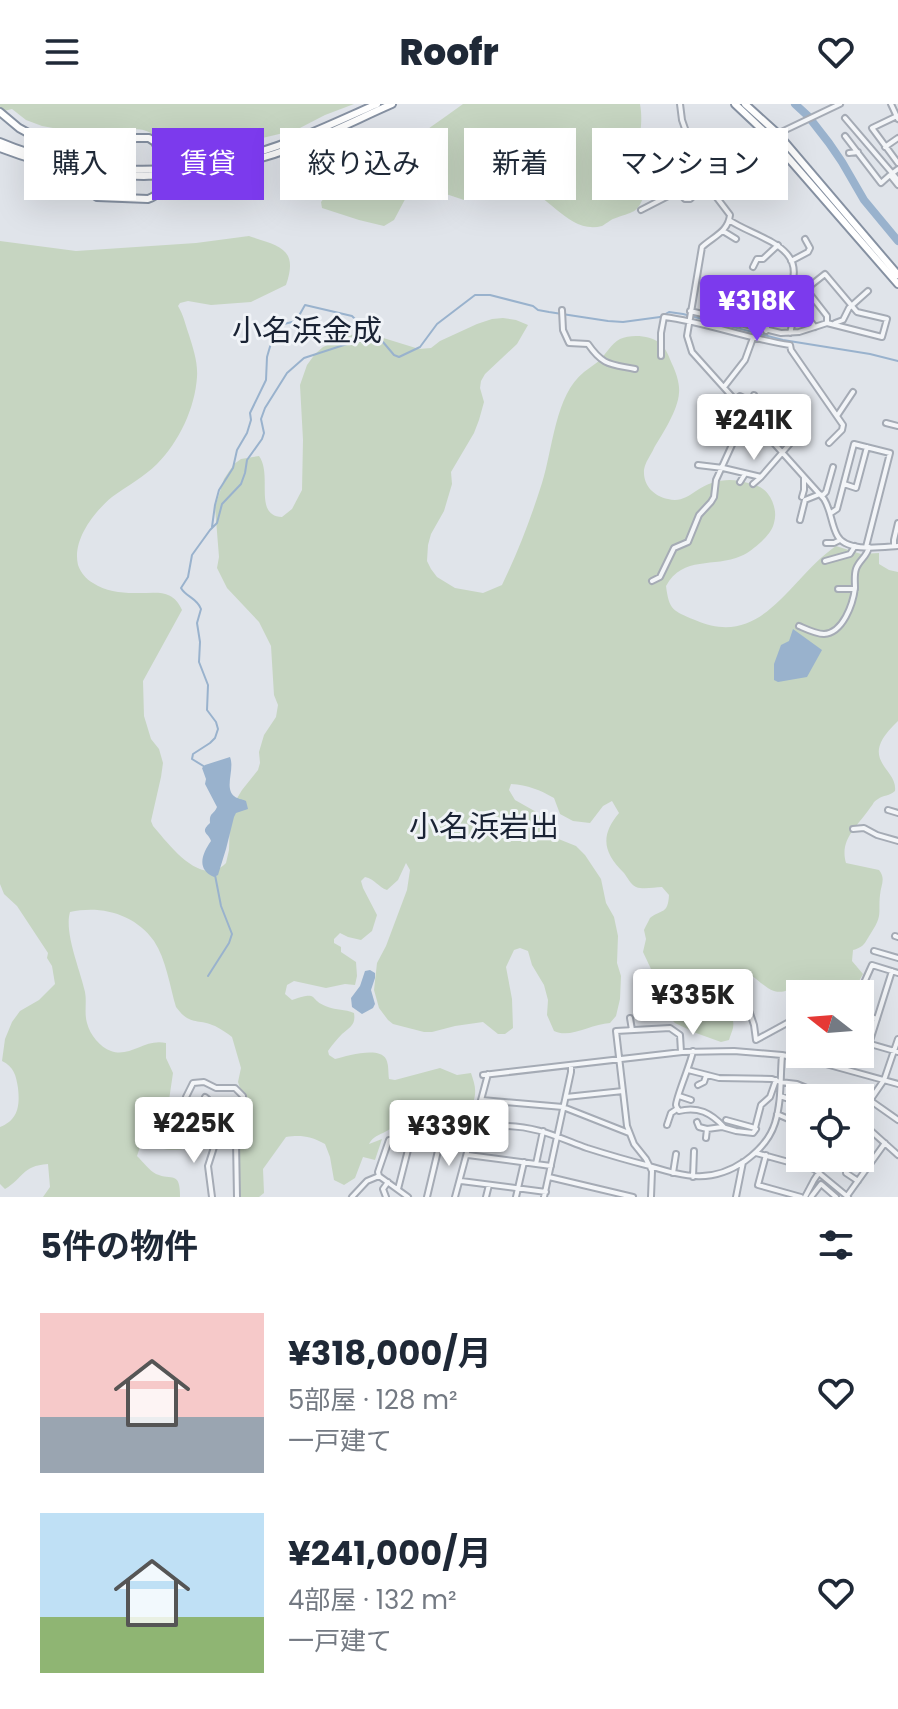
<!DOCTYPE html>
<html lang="ja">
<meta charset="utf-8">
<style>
:root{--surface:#fff;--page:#f2f2f3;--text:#1f2937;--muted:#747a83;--accent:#7c3aed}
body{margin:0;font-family:Poppins,"Noto Sans JP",sans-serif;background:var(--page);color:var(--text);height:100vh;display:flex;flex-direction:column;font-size:30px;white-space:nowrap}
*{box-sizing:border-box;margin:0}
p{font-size:26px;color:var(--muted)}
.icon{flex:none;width:44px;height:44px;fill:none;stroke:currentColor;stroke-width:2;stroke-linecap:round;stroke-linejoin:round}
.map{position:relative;height:1093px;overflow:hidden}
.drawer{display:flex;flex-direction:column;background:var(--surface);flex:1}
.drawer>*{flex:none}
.banner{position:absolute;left:24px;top:24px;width:850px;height:72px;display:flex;gap:16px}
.needle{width:52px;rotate:287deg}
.tools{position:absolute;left:786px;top:876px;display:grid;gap:16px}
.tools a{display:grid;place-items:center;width:88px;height:88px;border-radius:0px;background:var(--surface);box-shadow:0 8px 32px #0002;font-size:40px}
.price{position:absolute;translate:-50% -68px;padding:0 18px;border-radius:8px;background:#fff;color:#222;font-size:26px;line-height:52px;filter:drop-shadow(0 2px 4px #0008)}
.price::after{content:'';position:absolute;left:50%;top:48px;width:24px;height:18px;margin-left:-12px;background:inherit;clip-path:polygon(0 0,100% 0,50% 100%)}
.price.current{background:var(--accent);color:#fff}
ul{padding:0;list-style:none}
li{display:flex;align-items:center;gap:24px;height:200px;padding:0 40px}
li span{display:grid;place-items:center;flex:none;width:224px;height:160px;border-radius:0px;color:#555}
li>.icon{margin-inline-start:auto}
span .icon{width:96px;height:96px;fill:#fffc;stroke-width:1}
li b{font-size:34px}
h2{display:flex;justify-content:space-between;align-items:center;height:96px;padding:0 40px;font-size:34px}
.pill{padding:0 28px;border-radius:0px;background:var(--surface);box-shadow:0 8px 32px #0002;font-size:28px;line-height:72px}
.pill.current{background:var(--accent);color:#fff}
header{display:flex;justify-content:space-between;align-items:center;height:104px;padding:0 40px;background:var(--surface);font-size:36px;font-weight:800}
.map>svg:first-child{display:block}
.green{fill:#c6d5c1}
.water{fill:#99b2cd}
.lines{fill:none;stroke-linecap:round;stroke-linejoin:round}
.stream{stroke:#99b2cd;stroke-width:2}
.river{stroke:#99b2cd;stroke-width:8}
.minor-casing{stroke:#a5abb5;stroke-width:8}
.tertiary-casing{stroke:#a5abb5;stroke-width:8}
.trunk-casing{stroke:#8691a2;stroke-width:10}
.minor{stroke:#f3f5f8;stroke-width:4}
.tertiary{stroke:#f3f5f8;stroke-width:4}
.trunk{stroke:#fff;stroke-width:6}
.labels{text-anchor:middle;stroke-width:6;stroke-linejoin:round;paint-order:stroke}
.quarter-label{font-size:30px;fill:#1a2334;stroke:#f0f3f7}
</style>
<header><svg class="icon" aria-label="menu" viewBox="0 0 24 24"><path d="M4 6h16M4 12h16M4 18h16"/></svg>Roofr<svg class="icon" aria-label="heart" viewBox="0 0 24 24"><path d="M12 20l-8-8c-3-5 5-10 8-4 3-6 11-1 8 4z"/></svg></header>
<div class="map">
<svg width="898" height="1093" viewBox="0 0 898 1093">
<rect width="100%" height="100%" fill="#e0e4ea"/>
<path class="green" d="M0,0H354L325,11L296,26L237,40L223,47L171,48C159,34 147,20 127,27C118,30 112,33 102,33L42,22L26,16L12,5L0,8Z
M463,0H640C646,32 628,56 645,88C638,111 633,107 613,115C612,115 604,121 602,122C569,131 549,89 523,85L464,96L431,85L418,83L410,86L394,116L384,122L359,116L322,104L321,98C337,77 371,60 394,47C418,32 441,16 463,0Z
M249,132C279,142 299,144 286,181L251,198L211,201L188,197L180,199L178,202C184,212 185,220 189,231C193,244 198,258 197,273C195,304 179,338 157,360C144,373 127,382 112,393C94,408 72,436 78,461C81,469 86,475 93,479C105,487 120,489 134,489C154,490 172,483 182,506L143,577L144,612L151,635L159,645L163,659L161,673L151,717L153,722C168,739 201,785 226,759L229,746L230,715L233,701L242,686L258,666L260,659L259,648L264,631L276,613L278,601L274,591L271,542L259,518L227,484L217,464L219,453L215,403L224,375L234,360L241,355L259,352C273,371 253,412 282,413L292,405L302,386L303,336L300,281L307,261L315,250L323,243L354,230L377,232L419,245L431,244L440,237L477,220L492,215L503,214L516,216L528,221L517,240L485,270L481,277L480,284L484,298L479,316L474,329L451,368L452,380L444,407L431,430L428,441L427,457L431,465L437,473L455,484L483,489L502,481C518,448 531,414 542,379C553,345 555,291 584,268C589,264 594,261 599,257C606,250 611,240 620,235C631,230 650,231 660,239C666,244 669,253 672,260C676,268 680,280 679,289C678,306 663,329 654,344C651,351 645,358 644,366C643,382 654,392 668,395C680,398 687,393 696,387C712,376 730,373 748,379C756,381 763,383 768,390C774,398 777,409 774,419C772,427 767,432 761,438C755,443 749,449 741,452C714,464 683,451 666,482C669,506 673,507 695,516C763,546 789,474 836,442L861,450L879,449V460L889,466L898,468V617C855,657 898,663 895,687C890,692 883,691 878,695C872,699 875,698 870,704C858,722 839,735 846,759L879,766C886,775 881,780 880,791C878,810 883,811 871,829C865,838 865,843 853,846L852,857L863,870L858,879L852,884C840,881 833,875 820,879L821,888L826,890H800L788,886C767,895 758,868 737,866C702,900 737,899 733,924C732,928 730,932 729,936L721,938L696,929L675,919L667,911L655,885L651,865L643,848L646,835L644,826C645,824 649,816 650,814C661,805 668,811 669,791L662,783C654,783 644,786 636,783C630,780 628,774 624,769C603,748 600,732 619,709L612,697L603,702L590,719L573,717L560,710L554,694C540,686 528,681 511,680L509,686L515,696L538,709L551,732L576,742L585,751L601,775L606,799L614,813L618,832L617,859L621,872L620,895L616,912L610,919C591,920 570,935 554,927L547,911L548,896L544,881L532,861L528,847L520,844L514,846L506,863L512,895L513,924L505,930H498L483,918L455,922L432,928H424L393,920L388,916L379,904L374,886L377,859L386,842L407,786L410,766L406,759L398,776L387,786C378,783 375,775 365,773L361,777L363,784L377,811L372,827L361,836L348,833L340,829L334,835V839L341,843V848L356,858L357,872L355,881L345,880L326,884L294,877L287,881L285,890L292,896C321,886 307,896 328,903C336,906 345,905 354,909C356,921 350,923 342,930C337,935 332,941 328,947L329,951L335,955C347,952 379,942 386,955C389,961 388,968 389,975L395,976L440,964L457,971L471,969C475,981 477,987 473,999C465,1022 437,1013 418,1015C405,1017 394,1023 383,1029C376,1032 372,1034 369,1040L382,1035L375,1056L363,1053L355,1074L344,1081L334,1076L330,1053L325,1040C310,1032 301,1031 286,1033L263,1065L264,1089L259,1093H238L237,1041L248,1009L238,978L241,964L232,933C227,929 221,925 215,922C196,914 190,922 176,903C170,883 166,855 154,837C135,810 101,801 70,808C64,829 80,865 85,888C87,898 84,909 87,919C90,931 100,943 111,947C130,954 145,934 166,939V954L173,969L169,996L174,1005L186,1014L193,1032L188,1044C168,1049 160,1042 140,1043L137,1052C142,1057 150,1067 156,1070C172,1077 180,1066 180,1093H43L50,1083L48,1060C21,1062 24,1074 5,1085L0,1080V1023C18,1016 20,1002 18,984C16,971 14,963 2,957L5,935L12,918L20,907L39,896L55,880L52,862L47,854L48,849L17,802L4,790L0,780V137L76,147L196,139Z"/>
<path class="water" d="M793,525L822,546L807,573L778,578L774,576V560L781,541L789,537Z
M230,653C235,665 224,684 234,692C237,695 242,695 246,697L248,705L236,709L234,713L226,745L218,771L214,773C196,765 202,750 211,737C209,729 199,729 210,719C209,708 214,711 217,703L205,680L206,675L202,664L205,661Z
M370,866L375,869V874L371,886L375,900L373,904L362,910L352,903L351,894L360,882L365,867Z"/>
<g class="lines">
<path class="stream" d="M212,423L215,401L219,386L233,364L237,346L247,329L251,316L250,309L266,276L267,253L276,222L296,217L305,201L352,212L370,230L383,238L394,251L399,253L420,243L437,220L475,191H490L533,202L538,206L549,208L608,217L623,218L660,213L669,208L683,210L783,236L870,250L898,257
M205,663L192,655L193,650L210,639L215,634L218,625L216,618L207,606L208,581L199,558L200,538L197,519L201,505C197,494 186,493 181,484L188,473L192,451L210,426L217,419L222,400L241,380L245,369L247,356L262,335L264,329L261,315L265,304L287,269L304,254L347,240L365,226
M208,872L229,839L232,830L221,802L215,771"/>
<path class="river" d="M795,0L808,12L829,39L842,58L864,96L898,137"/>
<defs>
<path id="minor" d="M680,0L682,16L690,39L695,65L730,111C728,128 714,132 702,143L687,232L692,248L824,395C831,406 831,420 837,431C846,449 882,443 898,442
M891,0L898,15
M897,12L872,24L898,59
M845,14L898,76
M845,32L881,79L890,71
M885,43L898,34
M849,49L858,48
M666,59L670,67
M659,61L661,63L665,62L672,45L681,47L691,44
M898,65L890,71L898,81
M699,71L770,33
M641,106L678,87L685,95H690L706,80
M729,116C757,135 812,142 788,189L815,223
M723,127L736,135
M791,157L808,148L810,144L805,135
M753,163L757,155H763L778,141
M562,206L563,226L569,239L588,240C603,262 611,260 635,265
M690,207L781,229L799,228L827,219L882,233L887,215L857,208L825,170L806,185L827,212V219
M718,214L727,183
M835,219L843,216L849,204L868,187
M740,220L748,192L773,200L766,227
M790,229L796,206L799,202
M661,252V229L664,213C706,218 748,235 790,241L791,246L843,321L842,326L829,339
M724,283L745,256L753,234
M735,296L740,292L752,298L754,291
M837,312L853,288
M886,319L898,322
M698,361L723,364L761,373L801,327
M740,378L745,370
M753,380L761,373
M844,380L856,384L867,343
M822,392L826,388L833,363
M802,393L804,386V373
M831,409L837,405L854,340L890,349L866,443
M800,416L805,396L820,390
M826,439H834L840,436
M894,442V436L898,419
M825,457L850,450L855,442
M652,477L660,473L674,444L688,438L699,411L711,398L714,393L716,376L736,332L741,303
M838,485H855
M799,522C806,525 816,530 824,530C843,529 853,500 855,484C855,478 854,471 856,465C859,456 867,453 869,443
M888,706L898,709
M853,725L864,724L877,731L898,737
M895,832L898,833
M874,847L898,854
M739,890L744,892L754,921L756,936L800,912
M859,890L872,861L898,869
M860,910L877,915
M630,914L632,926
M787,920L800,923
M860,937L898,948
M869,940L892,867
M693,947C691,959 675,996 676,1001C676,1003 678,1005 679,1007C698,1002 711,1009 724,1023
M688,966L719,974L772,975L780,978L797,980L831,994
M483,971L682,948L734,947L782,951L822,959L898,980
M698,981L704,978L706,972
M679,992L691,996
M780,992L792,996
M205,993C213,998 214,1010 207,1017L198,1014L187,1006L186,993L193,979L204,978L216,984H235L243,992L244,1008L236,1037L237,1093
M566,993L623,987
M482,996L563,1003L629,1029
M871,997L898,1016
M777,1010L800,1020
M860,1011L884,976L898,935
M210,1014L222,1018L208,1062L212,1093
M726,1016L755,1024L761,1001L770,993L776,976
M860,1017L898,1051
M697,1018L699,1023L707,1025L722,1023L736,1027L753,1029L756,1025
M667,1021L671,1009L677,1005
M706,1034L707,1025
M860,1042V1047
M756,1049L814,1065L848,1093
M468,1051L551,1062
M766,1051L758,1081L801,1093
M855,1054L846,1066V1069L858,1077
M536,1060L543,1027
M673,1069L676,1050
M379,1072L378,1068L389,1036L504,1022C536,1022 557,1033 587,1044C606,1050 626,1056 646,1061C684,1072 710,1081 745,1057C759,1047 770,1035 775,1019C782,997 780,974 782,951
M379,1072L408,1093
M549,1073L633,1093
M693,1073L694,1047
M461,1077L546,1088
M398,1085L411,1034
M847,1092L885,1039
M352,1093L367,1077L379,1072
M386,1093L383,1085L388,1078
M427,1093L442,1030
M455,1093L488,970
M486,1093L489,1081
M516,1093L524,1058
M544,1093L571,968V962
M651,1093L652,1067L646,1055L634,1040L627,1022L616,927L670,924L680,931L681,948
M736,1093L743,1058
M805,1093L814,1076L829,1054
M811,1093L821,1080L836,1093"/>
<path id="tertiary" d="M777,30L840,0"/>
<path id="trunk" d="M735,0L770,33L898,180
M745,0L777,29L898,171
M0,8L19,24L30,30L92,43H103L136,34H149L155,38L161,51L177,62
M0,38C78,71 171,74 252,50C295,38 336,18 377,0
M73,39L78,53
M0,44C101,83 196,80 297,42C329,30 360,14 392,0
M82,76L86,85L97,93L148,95C161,91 168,79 179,72"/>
</defs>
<use href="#minor" class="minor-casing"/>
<use href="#tertiary" class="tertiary-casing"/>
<use href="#trunk" class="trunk-casing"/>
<use href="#minor" class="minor"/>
<use href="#tertiary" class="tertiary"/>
<use href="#trunk" class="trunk"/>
</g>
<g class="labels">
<g class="quarter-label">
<text x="307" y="237">小名浜金成</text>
<text x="484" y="733">小名浜岩出</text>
</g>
</g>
</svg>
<div class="tools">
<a><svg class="needle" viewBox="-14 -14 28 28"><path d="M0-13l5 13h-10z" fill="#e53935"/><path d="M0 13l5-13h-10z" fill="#747a83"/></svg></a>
<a><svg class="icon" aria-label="locate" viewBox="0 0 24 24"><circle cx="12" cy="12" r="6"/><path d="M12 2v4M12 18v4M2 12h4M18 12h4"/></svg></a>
</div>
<b class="price current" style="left:757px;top:239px">¥318K</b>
<b class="price" style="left:754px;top:358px">¥241K</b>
<b class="price" style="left:693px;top:933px">¥335K</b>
<b class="price" style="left:194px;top:1061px">¥225K</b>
<b class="price" style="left:449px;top:1064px">¥339K</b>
<div class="banner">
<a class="pill">購入</a>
<a class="pill current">賃貸</a>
<a class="pill">絞り込み</a>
<a class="pill">新着</a>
<a class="pill">マンション</a>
</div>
</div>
<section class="drawer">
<h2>5件の物件<svg class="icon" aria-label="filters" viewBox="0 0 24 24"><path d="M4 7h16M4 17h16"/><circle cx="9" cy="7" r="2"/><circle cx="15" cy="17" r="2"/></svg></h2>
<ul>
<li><span style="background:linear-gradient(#f6c9c9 65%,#9aa5b1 0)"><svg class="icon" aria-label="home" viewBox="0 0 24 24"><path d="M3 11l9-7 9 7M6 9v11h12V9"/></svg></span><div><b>¥318,000/月</b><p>5部屋 · 128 m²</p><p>一戸建て</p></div><svg class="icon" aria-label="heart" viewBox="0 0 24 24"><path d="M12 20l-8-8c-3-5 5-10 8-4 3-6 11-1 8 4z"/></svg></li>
<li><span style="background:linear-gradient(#bfe0f5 65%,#8fb573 0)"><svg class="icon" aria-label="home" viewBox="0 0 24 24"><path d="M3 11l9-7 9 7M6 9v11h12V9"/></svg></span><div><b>¥241,000/月</b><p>4部屋 · 132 m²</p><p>一戸建て</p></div><svg class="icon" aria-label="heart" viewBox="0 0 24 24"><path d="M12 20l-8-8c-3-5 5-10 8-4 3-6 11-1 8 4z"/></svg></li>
</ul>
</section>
